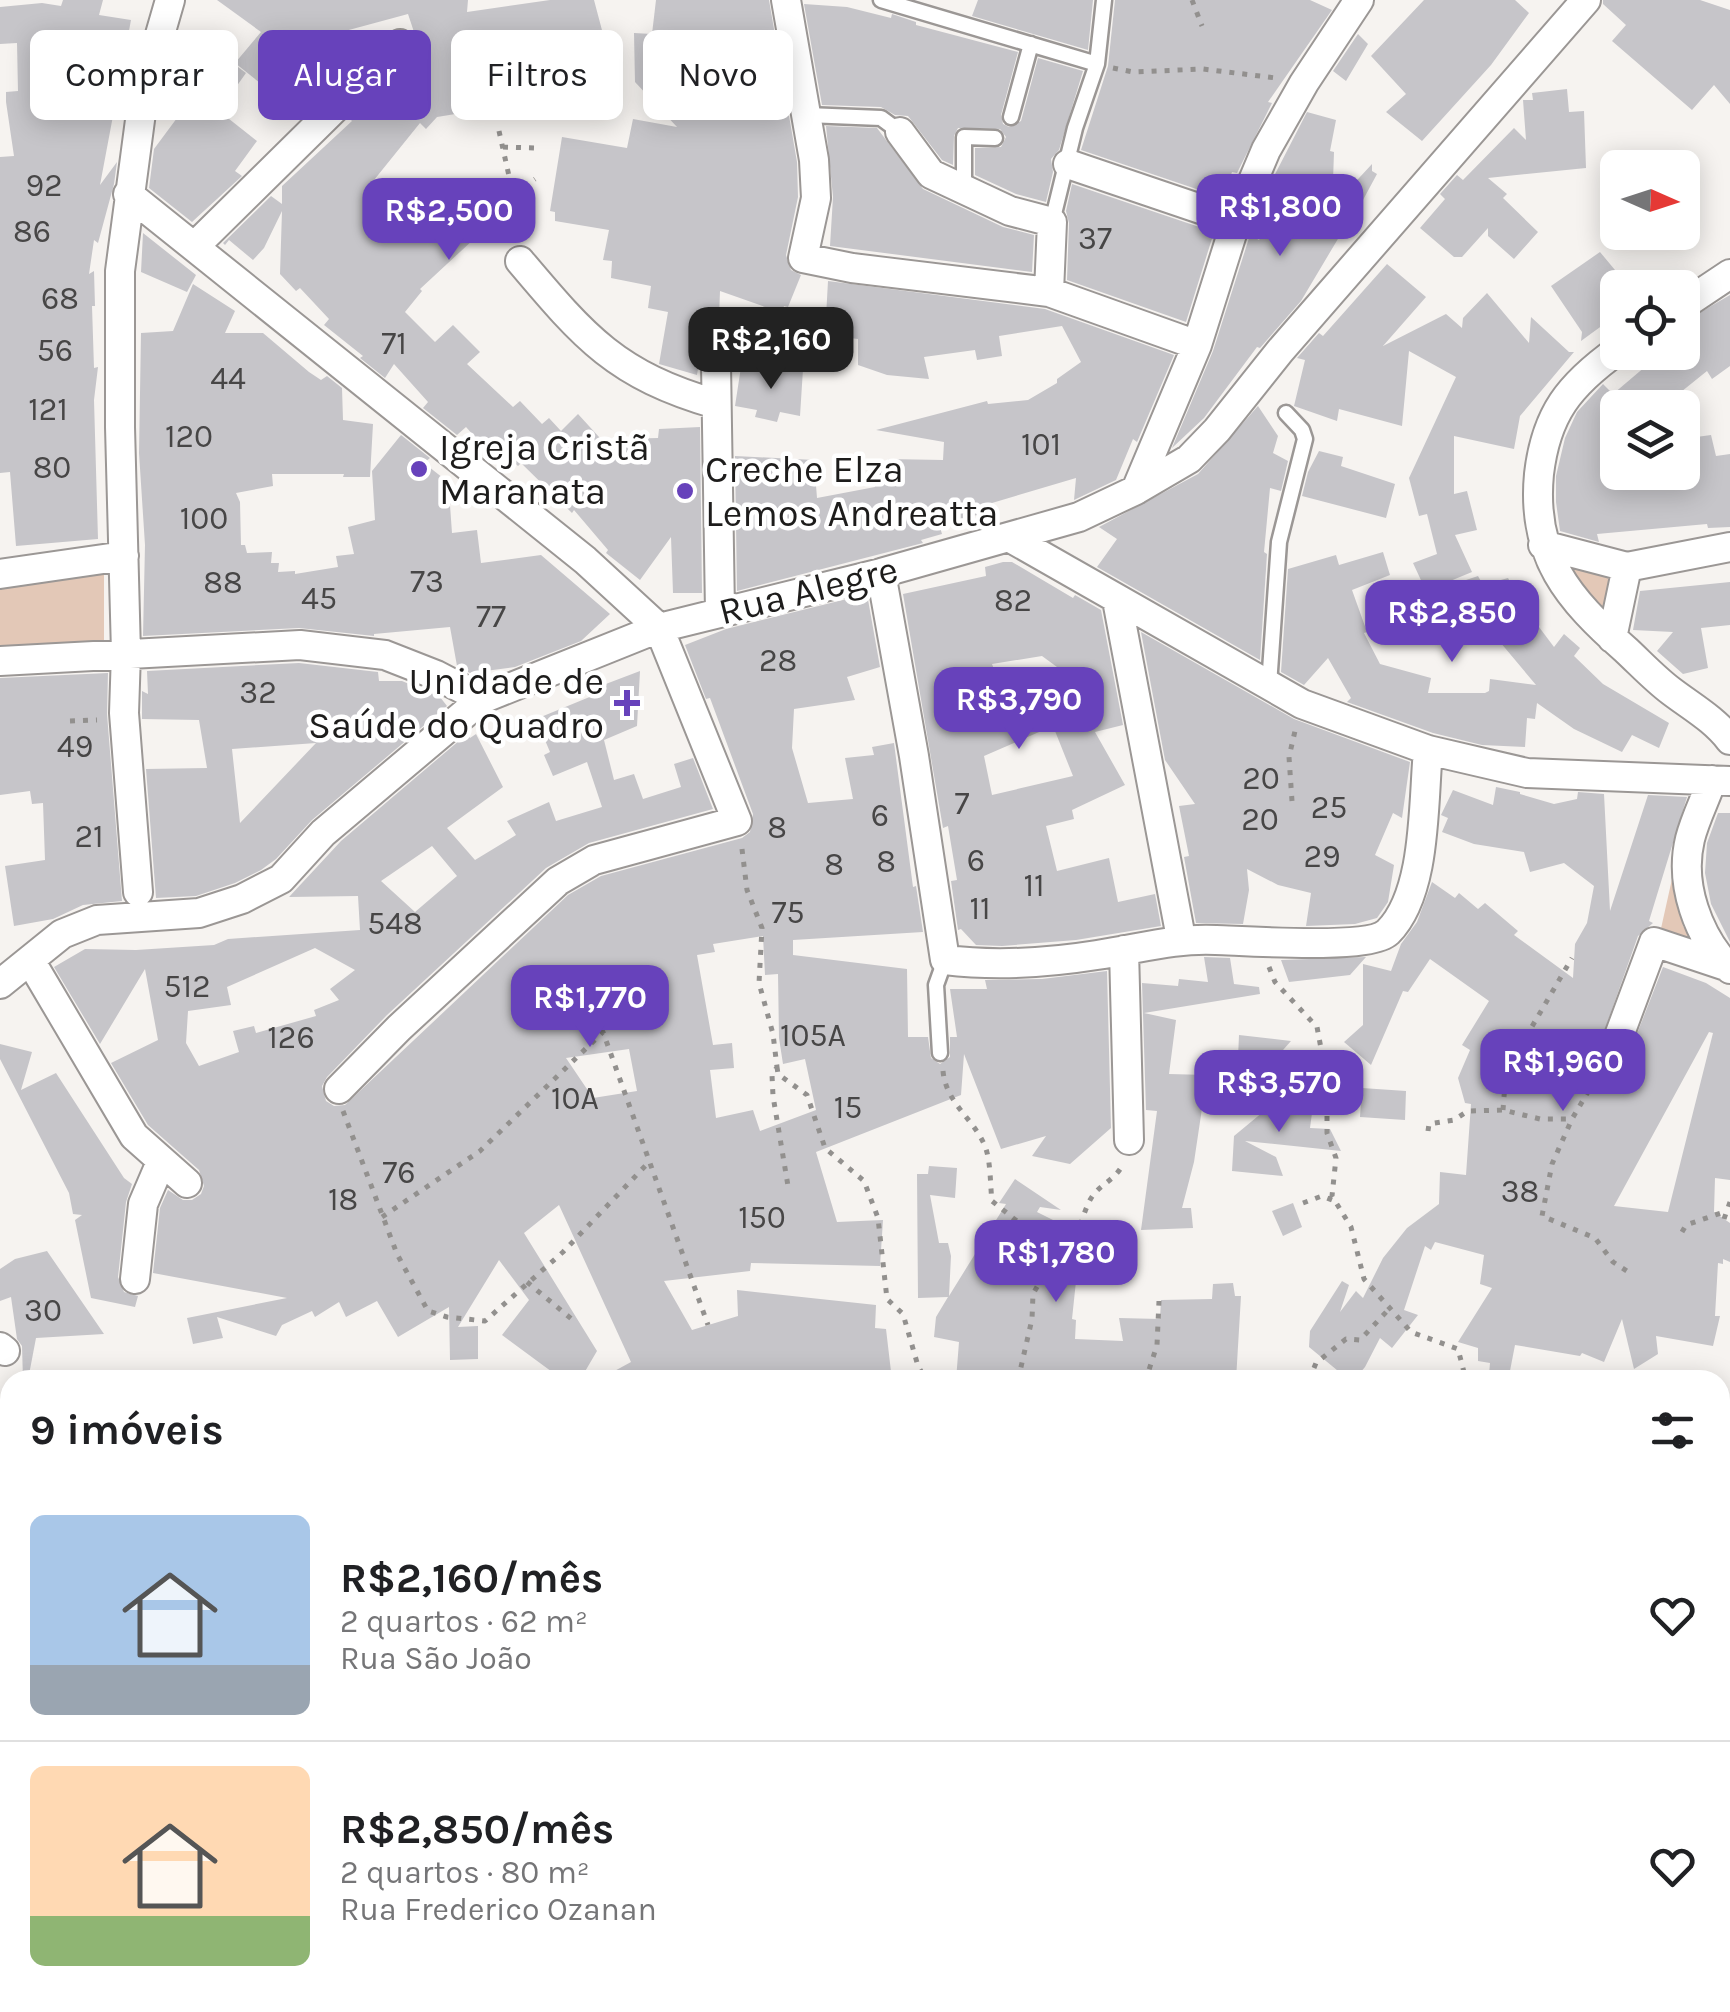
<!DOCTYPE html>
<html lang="pt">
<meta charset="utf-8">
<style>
:root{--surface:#fff;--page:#f2f2f2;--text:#202124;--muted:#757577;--line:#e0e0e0;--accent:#6742bb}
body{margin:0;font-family:Karla,sans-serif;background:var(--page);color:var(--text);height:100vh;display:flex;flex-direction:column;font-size:38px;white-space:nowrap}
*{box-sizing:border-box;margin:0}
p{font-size:32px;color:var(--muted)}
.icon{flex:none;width:55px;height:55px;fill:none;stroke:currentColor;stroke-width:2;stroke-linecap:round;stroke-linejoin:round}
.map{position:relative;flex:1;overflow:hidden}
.side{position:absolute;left:0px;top:1370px;width:1730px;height:642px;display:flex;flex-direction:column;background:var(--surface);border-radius:30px 30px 0 0;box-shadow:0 5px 25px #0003}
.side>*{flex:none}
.top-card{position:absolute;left:30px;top:30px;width:1000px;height:90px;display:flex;gap:20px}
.needle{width:65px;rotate:93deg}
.controls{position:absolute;left:1600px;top:150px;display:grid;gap:20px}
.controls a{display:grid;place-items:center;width:100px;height:100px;border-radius:15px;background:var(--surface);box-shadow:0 5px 25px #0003;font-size:50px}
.price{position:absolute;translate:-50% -85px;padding:0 22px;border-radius:20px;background:var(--accent);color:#fff;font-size:32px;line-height:65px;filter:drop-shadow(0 2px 5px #0008)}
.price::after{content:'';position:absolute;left:50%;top:60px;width:30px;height:22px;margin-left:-15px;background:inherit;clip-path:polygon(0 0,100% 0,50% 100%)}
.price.current{background:#222;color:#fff}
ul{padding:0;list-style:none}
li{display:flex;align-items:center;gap:30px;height:250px;padding:0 30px}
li+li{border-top:2px solid var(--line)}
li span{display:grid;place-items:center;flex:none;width:280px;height:200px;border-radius:15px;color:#555}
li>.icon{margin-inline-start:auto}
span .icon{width:120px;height:120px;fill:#fffc;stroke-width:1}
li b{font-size:42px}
h2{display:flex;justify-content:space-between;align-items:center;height:120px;padding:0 30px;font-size:42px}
.chip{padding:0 35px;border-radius:15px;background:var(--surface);box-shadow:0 5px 25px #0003;font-size:35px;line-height:90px}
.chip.current{background:var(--accent);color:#fff}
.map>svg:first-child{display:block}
.green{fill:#e3c8b7}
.building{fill:#c6c5c9;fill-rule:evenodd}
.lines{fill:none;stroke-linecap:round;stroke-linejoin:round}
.service-casing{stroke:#9b9795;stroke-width:19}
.minor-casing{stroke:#9b9795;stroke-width:32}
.path{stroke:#92908e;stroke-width:5;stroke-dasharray:5 8;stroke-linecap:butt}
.service{stroke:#fff;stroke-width:14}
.minor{stroke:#fff;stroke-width:28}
.poi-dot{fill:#6742bb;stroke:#fff;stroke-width:4}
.labels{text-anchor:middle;stroke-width:9;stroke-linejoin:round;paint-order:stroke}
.number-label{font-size:32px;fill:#474646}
.poi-label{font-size:38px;fill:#1d1c1b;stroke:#fff;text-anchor:start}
.street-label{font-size:38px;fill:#1d1c1b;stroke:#fff}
</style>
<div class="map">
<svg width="1730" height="2012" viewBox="0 0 1730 2012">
<rect width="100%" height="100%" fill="#f6f3f0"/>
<path class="green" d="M1560,559L1614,572L1601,618Z
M104,570V645L0,654V579Z
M1676,861L1683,926L1700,951L1660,933Z
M559,2002L681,2003L685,2012H556Z
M794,2002H1267L1285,2012H793Z"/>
<path class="building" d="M63,0H103L99,15L131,20L100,185L117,162L114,184L98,243L94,240L89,274L94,271L95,306H92L94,368L98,367L94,400L98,539L16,546L10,472L0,473V157L14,156L6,102V92L18,91L17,43L0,44V7L42,3L61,6Z
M217,0H468L467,12L550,0H594L603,34L469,53L480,110L437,117L426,129L420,123L370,185L421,227L440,207L474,239L420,289L422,291L405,312L435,342L453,325L480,352L467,364L513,407L520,401L542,424L549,418L561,431L578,414L610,449L620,439L658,438L659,429L700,427L702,593H673L671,537L640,580L606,553L608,550L574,510L572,513L521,463L518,466L500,449L492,456L466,427L457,435L423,408L428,402L394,364L385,378L360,358L363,356L324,325L329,319L300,288L296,291L280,274L282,211L264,248L253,260L229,240L225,245L223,243L271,196L282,204V186L352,121L350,119L404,67L416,50L417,41L408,14L334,34L350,49L326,80L298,58L270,91L235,63L261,32Z
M656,0H769L797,162L798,197L786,255L791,270L801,275L788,307L784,306L782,313L720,291L719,317H714L710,348L700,356L697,375L659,364L668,312L648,308L651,286L611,278L612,261L603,260L609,230L555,221V212L550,211L562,137L627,148L633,119L677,127L635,82L634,33L652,34Z
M978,0H1093L1088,50L972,16Z
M1115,0H1310L1332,10L1268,102L1272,103L1237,173L1232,172L1223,198L1081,150L1108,66Z
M1424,0H1515L1529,13L1491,65L1422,141L1386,112L1406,94L1371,56Z
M1603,0H1700L1730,10V104L1714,85L1692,110L1612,41L1626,25L1603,4Z
M804,4L847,7L891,18L892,14L916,22V25L1018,52L1001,115L1003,124L1009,127L1021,121L1038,58L1083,71L1059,150L1051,159L1053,172L1046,202L1016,194L975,175V148L1001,147L1006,137L1000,129L958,128L954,136L953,165L942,160L908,116L895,115L881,107L822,105Z
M1358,34L1368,44L1346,81L1333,71Z
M198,37L246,73L219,111L257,141L235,171L242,176L192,222L149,188L154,149L177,118L160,104L178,77L170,70Z
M1567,89L1569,112L1584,111L1586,168L1488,178L1507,194L1503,198L1538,232L1514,259L1488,236V228L1462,257H1454L1420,228L1445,199L1440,194L1457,175L1463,180L1514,128L1526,140L1523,100H1533L1532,93Z
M1307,112L1336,120L1330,151L1334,152L1333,181L1323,217L1372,164V171L1377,174L1350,224L1348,222L1301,301L1260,348L1257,347L1204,418L1172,448L1213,351L1250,235L1259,240L1290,187L1271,182Z
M826,126L877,128L923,189L1003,227L1034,235L1032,272L830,246L833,197Z
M1072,184L1214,232L1186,322L1067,280L1069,223L1066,211Z
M143,233L196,275L187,292L141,272Z
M1600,252L1630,288H1618V314L1581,341L1582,332L1551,286Z
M1387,264L1426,297L1383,346L1446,314L1462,328L1463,318L1487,293L1529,343L1531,317L1569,352H1574L1520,416L1514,449L1454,436V494L1467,491L1477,530L1455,535L1472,572L1426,591L1413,563L1437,554L1427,514L1419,516L1409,478L1456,377L1409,351L1402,426L1339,409L1337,421L1294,406L1305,360L1297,358L1319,333L1323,336Z
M828,281L1045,309L1174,355L1137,442L1133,439L1116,480L1074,500L1076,478L992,503L994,511L939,524L942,534L921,540L923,543L737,591L735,456L814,460L817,498L875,487L870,463L888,464V459L943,460L944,442L876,430L987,401L988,404L1028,400L1057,383V379L1081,362L1062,326L999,336L1002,356L977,360L975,350L924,357L929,379L887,375L858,365V339L825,335Z
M193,284L235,311L225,333H263L309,372L321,380L327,376L342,388L343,420L373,424L370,477H343L344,474H272L273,486L236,493L240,502L241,545H245L247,553L272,552L271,563H279L278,572L295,571V574L338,567L336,556L354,554L348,527L375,520L372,471L401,435L430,458L424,463L457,489L450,505L452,533L477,530L481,563L541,555L610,614L581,641L515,667L470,673L457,666L450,627L374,634V636L299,628L143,636L145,545L139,453L141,333L173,331Z
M1730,295V366L1712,379L1707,371L1661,408H1618V472H1682V439L1711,435L1716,456L1730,454V527L1708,528L1707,524L1597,534L1599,542L1560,531L1556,502V476L1565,438L1577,412L1603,384L1613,394L1646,366L1635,352H1682V323Z
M779,364L803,369L800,416L780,412L777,422L755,417L757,410L735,406L741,367L778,374Z
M1258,406L1278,436L1273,453L1288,461L1281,491L1270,488L1264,552L1267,554L1260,660L1097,567L1117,539L1099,527L1198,474Z
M1319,451L1343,457L1341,466L1395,484L1386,518L1302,496L1308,472Z
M1383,552L1390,575L1352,590L1367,632L1364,633L1380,664L1431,678L1428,693H1485L1489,691L1490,679L1536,685L1474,611L1468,613L1460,582L1478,576L1483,585L1508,578L1524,607L1554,647L1564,634L1580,648L1574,656L1603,684L1669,723L1659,748L1632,735L1622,752L1574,729L1537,703L1535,719L1527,718L1525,747L1482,745L1433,733L1347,702L1351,698L1328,658L1304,685L1281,672L1288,569L1336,555L1339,565Z
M1003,562H1012L1073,598L1075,595L1101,610L1123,725L1095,732L1125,785L1072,810L1074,819L1046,826L1057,871L1109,858L1118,902L1155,894L1161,926L1076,940L1002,946L976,945L961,929L958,930L951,881L957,880L948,826L943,828L903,594L986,576L985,567ZM1042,656L1087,689L1010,712L992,664ZM1053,726L1073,776L992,795L984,756Z
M1730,582V625L1701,628L1708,668L1683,674L1657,651L1673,632L1633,630L1640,591Z
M867,594L880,667L847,677L855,700L794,709L792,748L808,803L853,799L845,758L874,755L872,747L894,743L913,887L916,886L923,932L793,940V955L907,969L908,1037H928L931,1058L940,1064L950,1057V1037H957L950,989H987L985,980L1042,979L1107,971L1111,1128L1070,1164L1032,1156L1046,1136L1001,1149L964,1054L961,1095L816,1152L837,1222L883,1220L880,1266L751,1263L750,1271L664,1281L692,1330L738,1316L737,1290L876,1305L875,1328L886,1329L892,1380H598L631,1362L559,1205L524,1233L597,1351L580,1380H563L502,1335L529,1300L499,1260L458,1327L478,1326V1359L450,1360L449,1307L398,1337L377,1301L346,1317L339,1302L315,1317L312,1311L282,1325L276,1336L217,1317L223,1338L193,1344L187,1318L287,1298L153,1273L160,1208L168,1190L183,1200H192L201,1194L204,1186L199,1170L148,1125L111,1063L158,1040L145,969L100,1044L54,967L85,949L136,950L214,945L228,939L360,930L358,896L289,897L341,841L467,734L470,738L476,734L503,787L447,828L475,860L516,835L507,821L549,802L556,821L602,807L587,762L553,776L544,755L550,752L536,719L592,696L590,690L640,671L637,726L604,740L614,780L634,774L643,799L681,787L674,764L693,758L713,809L589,843L546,868L387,1015L327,1077L322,1086L326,1101L334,1106L345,1105L568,895L601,876L742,838L750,832L753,814L710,698L706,699L685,645L726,629ZM432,846L457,876L415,912L381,881ZM763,936L765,975L778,974L779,1038L783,1064L805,1059L816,1110L760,1131L753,1110L716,1118L710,1070L734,1068L732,1043L713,1045L697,955L715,952L713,944ZM315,948L355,970L330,989L339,1000L314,1010L316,1016L256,1033L254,1026L233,1031L239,1052L199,1066L186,1043L188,1011L231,1005L227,987ZM629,1049L637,1091L593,1098L566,1058Z
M1141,632L1294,719L1410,762L1402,818L1393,813L1375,855L1394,865L1388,902L1377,918L1355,924L1306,926L1311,893L1278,885L1247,869L1249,890L1243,924L1196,923L1184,857L1189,856L1179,806L1195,804L1165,760Z
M299,663L378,672L379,681H402L440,697L447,706L312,820L276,859L261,870L235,883L196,896L156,898L146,769L207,768L199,720L142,719V691L148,694L147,671ZM316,743L240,823L232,749Z
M108,673L107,714L122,901L83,905L53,919L14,926L5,866L45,860L43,803L32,804L30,791L0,795V678Z
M1496,787L1520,792V794L1554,804L1577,799L1578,792L1604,794L1610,911L1648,795L1687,797L1649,921L1653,923L1638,936L1599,1046L1609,1060L1620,1061L1628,1057L1663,967L1706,983L1730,998V1180L1715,1178L1714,1212L1730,1223V1262L1723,1259V1264L1718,1263L1715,1316H1720L1713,1346L1656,1336L1658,1354L1634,1369L1622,1319L1604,1362L1582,1353L1580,1356L1515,1345L1509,1376L1489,1374L1490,1363L1478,1361V1348L1458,1342L1492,1288L1480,1284L1484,1255L1435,1242L1431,1250L1425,1246L1404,1310L1418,1315L1392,1348L1380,1338L1365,1367L1354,1380H1349L1309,1347L1310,1331L1342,1281L1349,1285L1340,1312L1356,1291L1363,1298L1383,1258L1407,1228L1439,1204L1440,1172L1466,1175L1471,1104L1465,1103L1458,1078L1470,1050L1462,1045L1489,1001L1430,959L1408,992L1403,991L1371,1065L1344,1042L1363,1025V964L1391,971L1401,944L1417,922L1432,882L1455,898L1459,893L1478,909L1485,903L1518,931L1514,935L1573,978L1575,944L1587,923L1594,886L1564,863L1530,872L1524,852L1474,844L1442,832L1448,818L1441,815L1453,790L1493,805ZM1709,1032L1713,1033L1668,1212L1614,1206Z
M1718,813H1730V942L1711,904L1705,873L1707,843Z
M1204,957L1230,958L1234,984L1259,987L1260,994L1144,1013L1176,1020L1169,1074L1207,1075L1194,1162L1182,1208H1191L1193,1228L1141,1230L1157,1111L1146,1110L1142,983L1178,986L1179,979L1208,982Z
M1366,957L1350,975L1289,982L1281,960Z
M1239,1035L1291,1041L1236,1103Z
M0,1044L32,1052L21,1090L56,1073L124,1178L132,1184L126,1202L118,1277L124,1292L138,1296L135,1307L91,1298L75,1220L82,1215L73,1214L69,1193L0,1059Z
M1362,1088L1406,1091L1405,1120L1360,1117Z
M1286,1093L1314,1098L1310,1128L1330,1129L1341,1151L1245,1141L1276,1157L1283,1176L1232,1171L1234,1136Z
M929,1166L957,1168L955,1198L930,1195L939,1243H948L951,1256L949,1296L1006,1204L999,1203L1015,1179L1061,1210L1040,1207L1037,1212L1081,1234L1072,1319L1076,1320L1075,1339L1123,1341L1119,1318L1160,1319L1161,1300L1212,1299L1213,1284L1233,1283L1235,1296H1241L1236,1380H956L959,1342L934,1337L936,1317L948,1297L918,1298L917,1174H928Z
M1293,1203L1302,1227L1283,1236L1272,1211Z
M47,1251L104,1334L36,1338L28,1380H23L22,1346L17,1339L11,1297L0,1301V1269L15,1259Z"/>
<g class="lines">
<defs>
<path id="service" d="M881,0L1097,64
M807,115L881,118L900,132
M1011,117L1031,44
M964,190V137L995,138
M1052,222L1075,128L1097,64L1104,0
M1269,685L1279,542L1305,439L1302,430L1286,413
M940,1053L936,985L945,960"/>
<path id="minor" d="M786,0L814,160L816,198L803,258L852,268L1049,292L1197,345
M900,132L931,174L1010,211L1052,222L1049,292
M1068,164L1236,221
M128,194L585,560L659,628L737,821L594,860L558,881L399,1028L339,1089
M195,246L400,44
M520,261C585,338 616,375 716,404
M1682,306L1730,274
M1618,350C1569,385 1546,414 1539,474C1531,556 1568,599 1626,650C1641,664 1655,679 1671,691C1692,707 1714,719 1730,740
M716,364L720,612
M1136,490L1197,345L1236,221L1266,150L1304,83L1359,0
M1009,537L1302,704L1428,750L1527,773L1730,781
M1543,545L1627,567
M881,573L914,756L945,960C995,966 1047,963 1097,955C1139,949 1173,938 1216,940C1248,941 1369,950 1388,932C1427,893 1423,803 1428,750
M0,574L124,556
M1117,600L1181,938
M1612,638L1627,567L1730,547
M0,661L300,645L385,655L436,675L482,699
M1712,780C1705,800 1695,819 1690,839C1679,884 1698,937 1730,969
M138,892L124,713L126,653L120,427V271L144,90L170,0
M1124,950L1129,1140
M30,960L134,1136L187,1183
M0,984L62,934L97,920L199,913L242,899L281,879L323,833L482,699L659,628L881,573L1079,517L1136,490L1189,459L1217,430L1280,351L1586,0
M1616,1044L1654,942L1726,966
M135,1279L143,1204L161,1162
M0,1347L5,1351"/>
</defs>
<use href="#service" class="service-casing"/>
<use href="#minor" class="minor-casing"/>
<path class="path" d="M1192,0L1202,26
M1113,68L1133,72L1203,69L1276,78
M499,131L513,194L505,200L514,236
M503,147L534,148
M513,194L535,179
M70,721L97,720
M1292,801L1289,757L1295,731
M742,849L747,890L762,928L759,983L773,1034L777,1067L772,1075L773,1096L788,1186
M1269,967L1275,982L1317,1027L1323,1059L1320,1089L1327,1105V1133L1336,1158L1332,1196L1351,1227L1364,1279L1411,1332L1458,1349L1466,1380
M777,1067L778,1074L807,1095L825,1148L864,1181L878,1218L887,1299L903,1314L918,1366L926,1380
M1602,1068L1572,1119L1552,1164L1542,1216L1595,1238L1613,1262L1630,1273
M943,1071C946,1103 973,1118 985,1146C991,1162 990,1184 992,1201L1064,1259C1078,1241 1080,1220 1090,1200C1098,1185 1114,1181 1122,1166
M1503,1110L1506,1071L1572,958
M343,1111L397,1254L428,1311L447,1317L485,1321L563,1252L649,1162
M1428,1131L1429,1124L1454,1120L1468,1111L1503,1110L1540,1119H1572
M1303,1203L1322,1196L1332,1200
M382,1217L480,1151L603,1032L708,1325
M1724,1219L1730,1202
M1682,1232L1686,1225L1724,1212
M527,1282L574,1321
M1018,1380L1032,1319L1033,1294L1056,1253
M1127,1380L1148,1373L1157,1345L1159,1301
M1309,1380L1316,1363L1346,1339L1360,1340L1389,1309
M1720,1544L1730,1546
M1720,1725L1730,1735
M1720,1964L1730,1969
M861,2002L863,2012"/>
<use href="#service" class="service"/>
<use href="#minor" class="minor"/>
</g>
<g class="poi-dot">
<circle cx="419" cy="469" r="10"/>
<circle cx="685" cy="491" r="10"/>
<path d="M622 688h10v10h10v10h-10v10h-10v-10h-10v-10h10z"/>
</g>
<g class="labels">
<g class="number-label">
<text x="44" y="196">92</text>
<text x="32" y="242">86</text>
<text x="1095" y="249">37</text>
<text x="60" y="309">68</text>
<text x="394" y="354">71</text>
<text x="55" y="361">56</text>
<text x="228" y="389">44</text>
<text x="48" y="420">121</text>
<text x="189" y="447">120</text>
<text x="1041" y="455">101</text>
<text x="52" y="478">80</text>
<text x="204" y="529">100</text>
<text x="427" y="592">73</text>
<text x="223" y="593">88</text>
<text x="319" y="609">45</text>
<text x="1013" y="611">82</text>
<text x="491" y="627">77</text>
<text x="778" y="671">28</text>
<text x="258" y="703">32</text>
<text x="75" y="757">49</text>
<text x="1261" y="789">20</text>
<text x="962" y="814">7</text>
<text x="1329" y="818">25</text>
<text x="880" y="826">6</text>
<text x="1260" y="830">20</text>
<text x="777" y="838">8</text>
<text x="89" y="847">21</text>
<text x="1322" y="867">29</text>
<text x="976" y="871">6</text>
<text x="886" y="872">8</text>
<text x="834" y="875">8</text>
<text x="1034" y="896">11</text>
<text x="980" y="919">11</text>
<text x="788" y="923">75</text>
<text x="395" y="934">548</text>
<text x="187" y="997">512</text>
<text x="813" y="1046">105A</text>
<text x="291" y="1048">126</text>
<text x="575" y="1109">10A</text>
<text x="848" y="1118">15</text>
<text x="399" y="1183">76</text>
<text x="1520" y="1202">38</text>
<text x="343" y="1210">18</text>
<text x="762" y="1228">150</text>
<text x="43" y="1321">30</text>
</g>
<g class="poi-label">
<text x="439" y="460">Igreja Cristã<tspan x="439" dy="44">Maranata</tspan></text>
<text x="705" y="482">Creche Elza<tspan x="705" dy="44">Lemos Andreatta</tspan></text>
<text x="604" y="694" text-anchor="end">Unidade de<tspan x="604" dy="44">Saúde do Quadro</tspan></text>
</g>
<g class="street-label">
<text transform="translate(808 590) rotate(-14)" y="13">Rua Alegre</text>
</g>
</g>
</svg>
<div class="controls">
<a><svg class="needle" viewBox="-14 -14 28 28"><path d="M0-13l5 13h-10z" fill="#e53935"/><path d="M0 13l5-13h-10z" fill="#757577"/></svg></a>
<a><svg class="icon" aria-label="locate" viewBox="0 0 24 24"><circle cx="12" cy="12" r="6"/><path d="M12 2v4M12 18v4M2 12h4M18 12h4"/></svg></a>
<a><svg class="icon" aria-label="layers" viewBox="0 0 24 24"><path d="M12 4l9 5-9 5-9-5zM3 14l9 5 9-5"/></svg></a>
</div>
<b class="price" style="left:1280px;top:259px">R$1,800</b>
<b class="price" style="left:449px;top:263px">R$2,500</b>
<b class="price current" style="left:771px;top:392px">R$2,160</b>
<b class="price" style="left:1452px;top:665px">R$2,850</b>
<b class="price" style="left:1019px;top:752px">R$3,790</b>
<b class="price" style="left:590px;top:1050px">R$1,770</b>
<b class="price" style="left:1563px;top:1114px">R$1,960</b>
<b class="price" style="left:1279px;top:1135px">R$3,570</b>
<b class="price" style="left:1056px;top:1305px">R$1,780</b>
<div class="top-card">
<a class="chip">Comprar</a>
<a class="chip current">Alugar</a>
<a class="chip">Filtros</a>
<a class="chip">Novo</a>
</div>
<section class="side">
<h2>9 imóveis<svg class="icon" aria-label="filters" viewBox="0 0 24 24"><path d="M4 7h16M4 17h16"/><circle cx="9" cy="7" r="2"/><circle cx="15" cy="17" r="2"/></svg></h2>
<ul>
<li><span style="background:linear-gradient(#a9c7e8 75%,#9aa5b1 0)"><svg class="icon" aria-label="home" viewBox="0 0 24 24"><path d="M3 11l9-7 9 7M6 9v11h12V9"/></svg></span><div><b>R$2,160/mês</b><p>2 quartos · 62 m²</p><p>Rua São João</p></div><svg class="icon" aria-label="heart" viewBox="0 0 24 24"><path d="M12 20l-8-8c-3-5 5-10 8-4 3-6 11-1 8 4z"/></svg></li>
<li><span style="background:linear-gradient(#ffd9b3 75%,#8fb573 0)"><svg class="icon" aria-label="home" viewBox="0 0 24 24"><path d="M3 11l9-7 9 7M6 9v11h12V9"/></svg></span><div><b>R$2,850/mês</b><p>2 quartos · 80 m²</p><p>Rua Frederico Ozanan</p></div><svg class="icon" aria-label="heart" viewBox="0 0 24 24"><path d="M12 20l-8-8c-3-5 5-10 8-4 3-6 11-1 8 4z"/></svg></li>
</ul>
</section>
</div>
